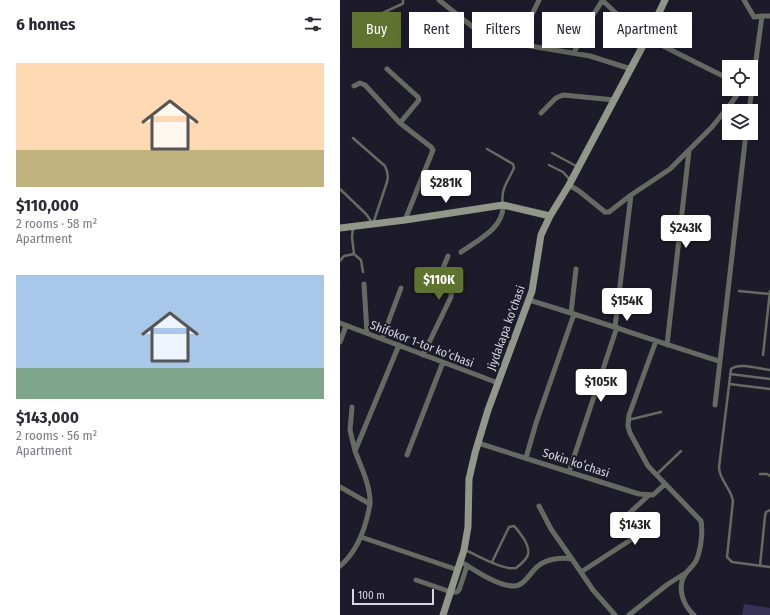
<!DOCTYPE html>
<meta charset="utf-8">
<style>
:root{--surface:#fff;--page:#f7f7f7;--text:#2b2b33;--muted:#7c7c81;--accent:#607230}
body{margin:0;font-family:"Fira Sans Condensed",sans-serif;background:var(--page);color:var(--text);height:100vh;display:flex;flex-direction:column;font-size:15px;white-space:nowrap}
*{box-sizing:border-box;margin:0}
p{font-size:13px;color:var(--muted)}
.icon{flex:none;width:22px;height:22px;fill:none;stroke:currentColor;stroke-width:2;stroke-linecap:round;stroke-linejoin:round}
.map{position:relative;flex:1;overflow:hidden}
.panel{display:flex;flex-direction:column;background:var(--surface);width:340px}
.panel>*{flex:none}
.hud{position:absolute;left:12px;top:12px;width:358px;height:36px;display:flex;gap:8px}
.tools{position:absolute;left:382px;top:60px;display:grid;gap:8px}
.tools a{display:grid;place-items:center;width:36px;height:36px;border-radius:0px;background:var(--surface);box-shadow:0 4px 16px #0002;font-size:20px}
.scale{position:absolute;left:12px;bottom:10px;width:82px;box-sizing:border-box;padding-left:4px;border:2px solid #d7d6e1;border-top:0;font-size:11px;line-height:14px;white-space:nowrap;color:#d7d6e1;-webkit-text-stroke:3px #1d1b2a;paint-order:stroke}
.price{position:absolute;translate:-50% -34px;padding:0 9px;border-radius:4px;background:#fff;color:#222;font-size:13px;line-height:26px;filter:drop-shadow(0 1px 2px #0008)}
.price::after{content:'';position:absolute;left:50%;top:24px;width:12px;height:9px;margin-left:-6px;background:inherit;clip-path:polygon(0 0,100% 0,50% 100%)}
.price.on{background:var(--accent);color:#fff}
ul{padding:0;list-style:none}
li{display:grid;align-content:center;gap:8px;height:212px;padding:0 16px}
li span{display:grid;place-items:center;height:124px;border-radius:0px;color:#555}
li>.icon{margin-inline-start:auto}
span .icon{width:72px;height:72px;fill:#fffc;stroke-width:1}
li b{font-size:17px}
h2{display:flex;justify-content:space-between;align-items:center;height:48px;padding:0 16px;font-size:17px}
.tag{padding:0 14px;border-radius:0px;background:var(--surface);box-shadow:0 4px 16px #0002;font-size:14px;line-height:36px}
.tag.on{background:var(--accent);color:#fff}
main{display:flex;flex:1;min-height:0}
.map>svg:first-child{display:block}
.green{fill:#373057}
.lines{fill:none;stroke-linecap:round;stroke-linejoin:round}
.lane{stroke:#676a62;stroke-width:2.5}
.street{stroke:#676a62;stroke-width:5}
.secondary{stroke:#929789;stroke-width:7}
.labels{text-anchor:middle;stroke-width:4;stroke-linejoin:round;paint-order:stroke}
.street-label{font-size:12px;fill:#d7d6e1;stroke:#1d1b2a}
</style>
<main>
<section class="panel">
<h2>6 homes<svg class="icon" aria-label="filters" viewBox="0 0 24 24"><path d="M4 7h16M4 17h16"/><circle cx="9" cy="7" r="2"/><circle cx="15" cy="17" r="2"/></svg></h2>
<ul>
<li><span style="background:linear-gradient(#ffd9b3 70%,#c2b280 0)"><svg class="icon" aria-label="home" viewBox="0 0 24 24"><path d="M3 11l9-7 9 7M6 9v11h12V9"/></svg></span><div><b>$110,000</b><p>2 rooms · 58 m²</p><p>Apartment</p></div></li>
<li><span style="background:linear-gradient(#a9c7e8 75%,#7fa58c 0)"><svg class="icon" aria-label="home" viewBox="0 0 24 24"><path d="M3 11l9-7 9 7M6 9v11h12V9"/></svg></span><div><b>$143,000</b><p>2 rooms · 56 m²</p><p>Apartment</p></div></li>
</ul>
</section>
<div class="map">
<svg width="430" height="615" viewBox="0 0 430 615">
<rect width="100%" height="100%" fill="#1d1b2a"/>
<path class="green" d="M404,604L430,608V615H402Z"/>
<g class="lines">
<path class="lane" d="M36,16L62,4L63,3V0
M147,149L173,164L174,168C168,181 160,190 163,205
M212,153L238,167
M209,165L223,172L231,181
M0,189L26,214L33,224L47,182C49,176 48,172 45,166L13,138
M13,228L12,237L14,254L21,260L23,272
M0,261L4,256L14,254
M399,291L430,294
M423,355L430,291
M430,370C419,369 400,362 391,369L379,467C379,480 391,488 393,501L387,557L392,562L430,567
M390,374L430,379
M389,384L430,389
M288,420L321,412
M317,474L341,451
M420,474H427L430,476
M125,550C137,555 164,571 176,568C189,558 192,553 184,539C181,535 178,530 174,526L169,527L152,562
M420,566L425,516L426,512L430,510"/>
<path class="street" d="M99,0L148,39L250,56L291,69
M262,0L279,16L307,38L389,79
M404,0L414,17L422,16L409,111
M422,16H430
M178,44L199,0
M234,53L247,25L262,1
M47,69L78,97L79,100L60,123
M14,86L20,83L25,85L60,123L91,147L93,150L65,220
M201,113L216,98L223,95L275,100
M229,185L239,191L265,212H269L291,195L330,169L372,127L392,102L401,89
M121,252C138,240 164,228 163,205
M24,284L27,333
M189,300C252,319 315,341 379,361
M231,313L236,269
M0,323L158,383
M275,327L291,195
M42,339L61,288
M316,341L289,415L288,426L290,433L308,466L361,521C363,532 361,550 356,561C353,566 349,569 346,573C336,587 343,605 354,615
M0,342L6,326
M327,345L349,151
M83,355L111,297L112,286L102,276L101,273L108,256
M375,405L406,133
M12,407L10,430L15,451
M138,443L229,472L299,494L313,495L325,484
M67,455L103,362
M186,458L196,423L234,314
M229,472L277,327
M0,487L30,504
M199,506L211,529L232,559
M21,537L118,570
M121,562C135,570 157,586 174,586C184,586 190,573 197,567C205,559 221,557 232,559L253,590L275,615
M0,566C18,551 26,527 30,504C31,487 21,467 15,451L59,345
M241,572L292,539L293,536C292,529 282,527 283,519L309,495
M76,580L111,592H117L119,590L127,566
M289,615L328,584L344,574"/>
<path class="secondary" d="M0,228L65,220L163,205L210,216
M103,615L124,550L128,527L129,479L135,453L148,410L192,291L201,235L210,216L229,185L307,38L325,0"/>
</g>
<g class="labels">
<g class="street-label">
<text transform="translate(166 328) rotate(-70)" y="4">Jiydakapa ko'chasi</text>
<text transform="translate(82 344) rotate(21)" y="4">Shifokor 1-tor koʼchasi</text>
<text transform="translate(236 463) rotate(18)" y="4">Sokin koʻchasi</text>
</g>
</g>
</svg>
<div class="tools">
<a><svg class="icon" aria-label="locate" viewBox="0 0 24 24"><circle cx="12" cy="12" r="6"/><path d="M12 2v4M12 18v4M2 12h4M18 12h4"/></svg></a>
<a><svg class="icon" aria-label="layers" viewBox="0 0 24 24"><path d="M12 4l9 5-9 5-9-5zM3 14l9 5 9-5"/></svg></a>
</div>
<div class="scale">100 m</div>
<b class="price" style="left:106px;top:204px">$281K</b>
<b class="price" style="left:346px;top:249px">$243K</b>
<b class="price on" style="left:99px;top:301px">$110K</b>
<b class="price" style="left:287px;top:322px">$154K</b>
<b class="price" style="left:261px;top:403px">$105K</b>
<b class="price" style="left:295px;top:546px">$143K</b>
<div class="hud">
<a class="tag on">Buy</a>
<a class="tag">Rent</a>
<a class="tag">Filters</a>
<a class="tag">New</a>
<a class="tag">Apartment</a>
</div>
</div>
</main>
